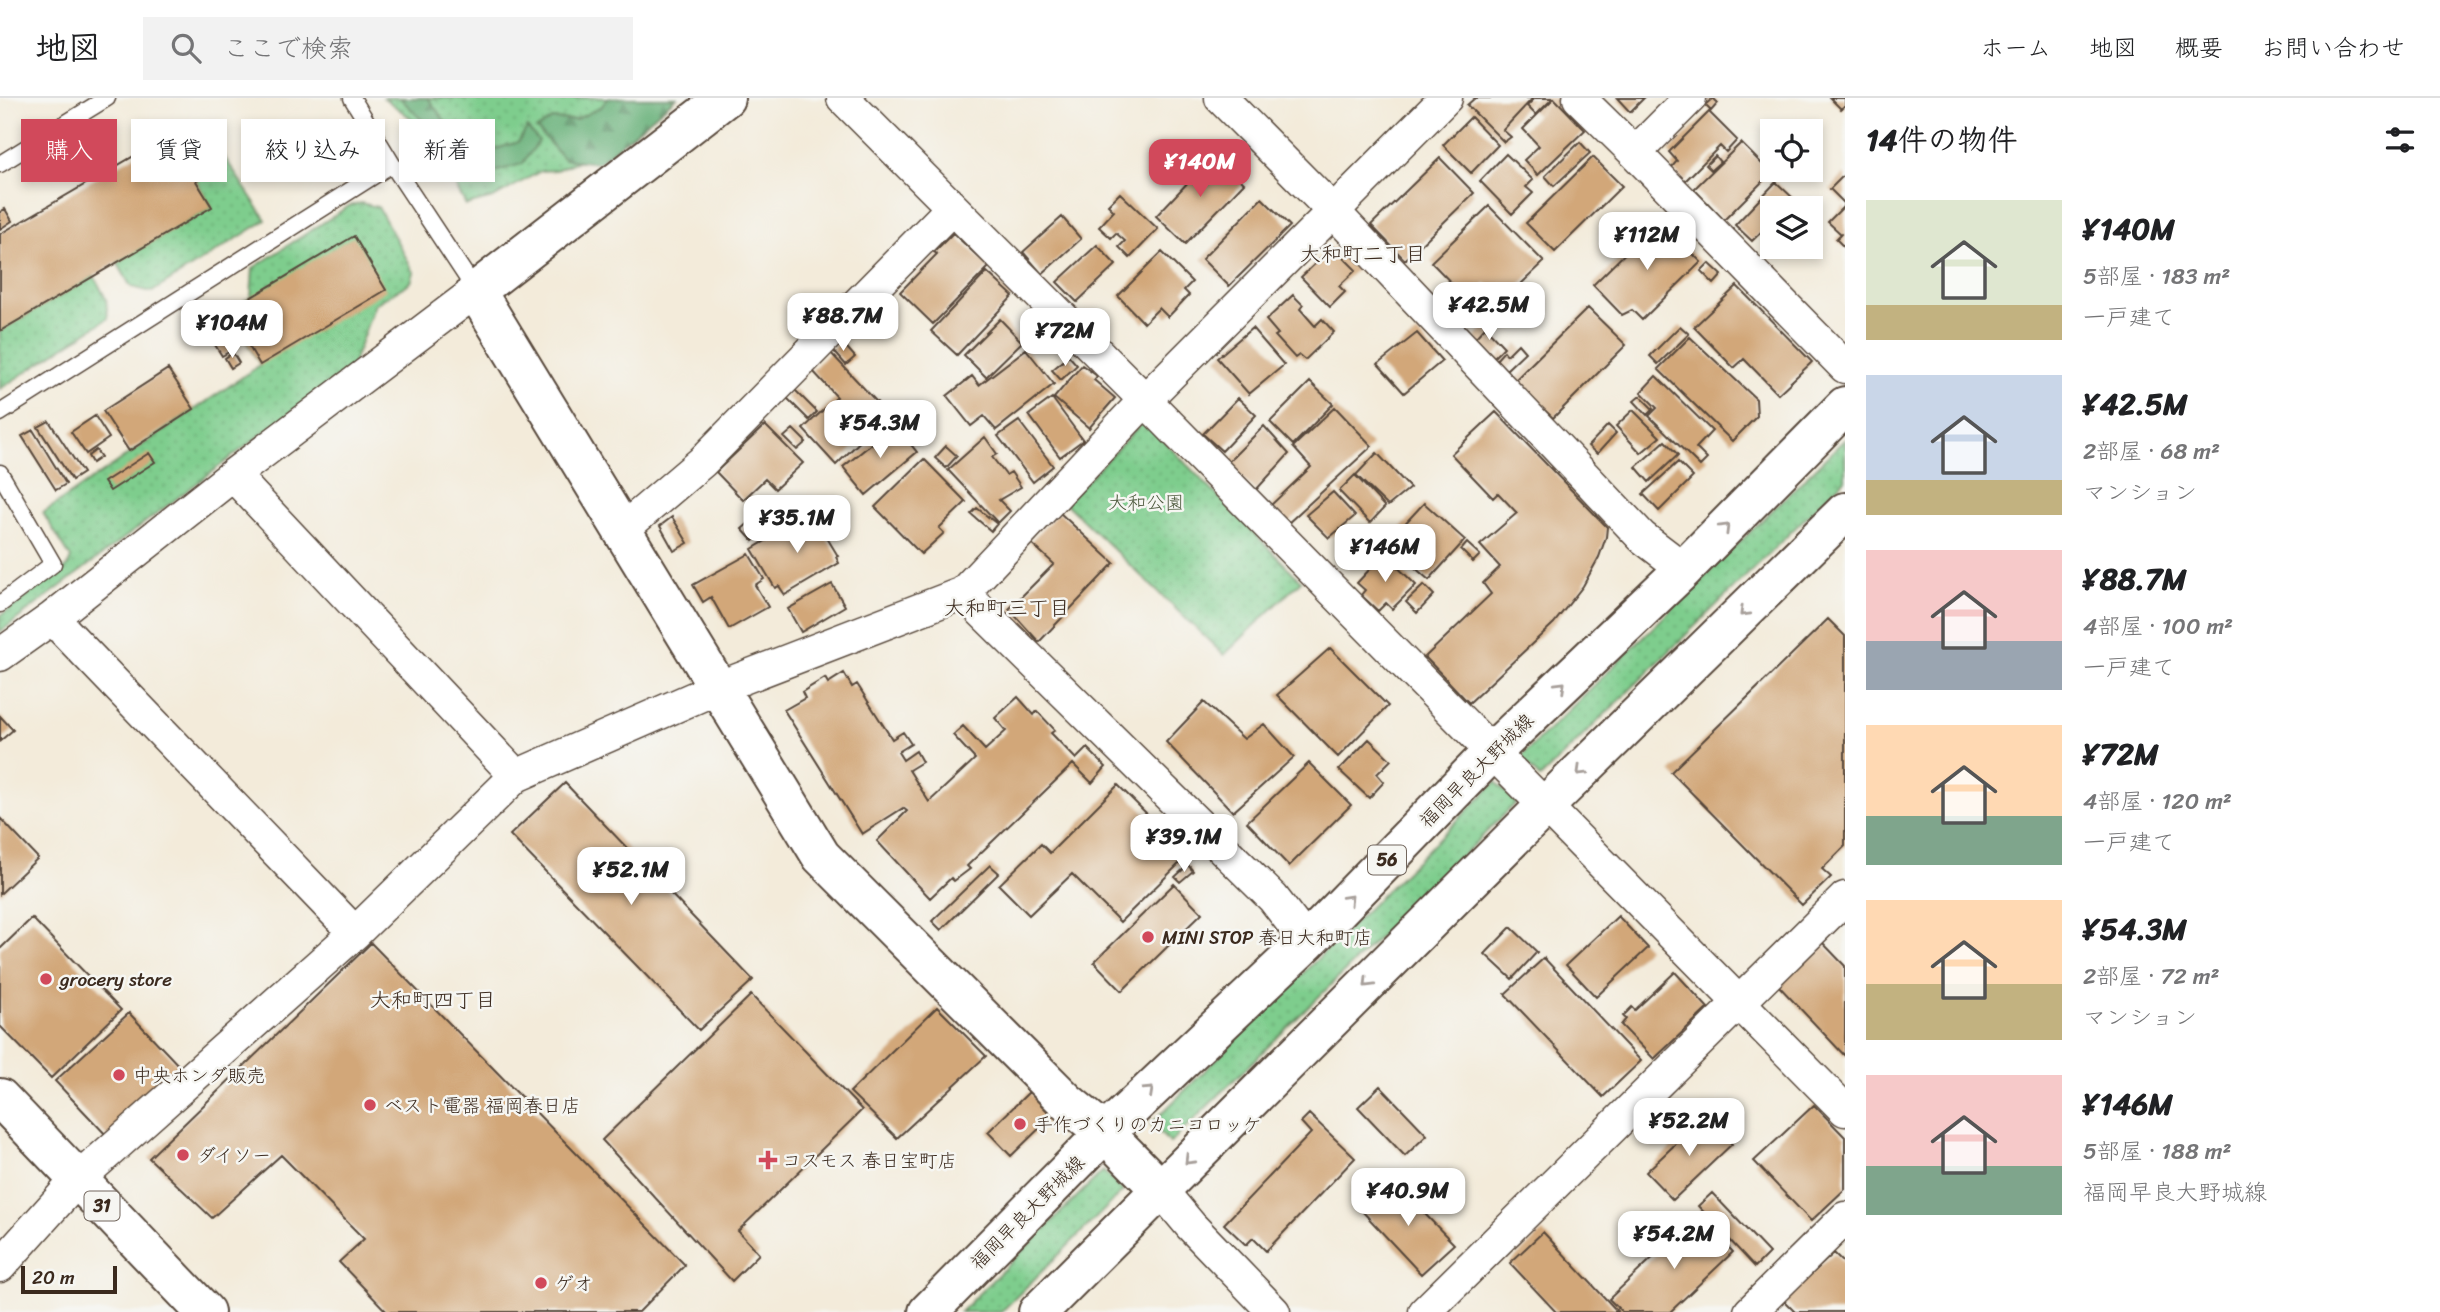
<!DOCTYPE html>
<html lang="ja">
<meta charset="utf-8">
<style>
:root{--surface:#fff;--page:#f2f2f2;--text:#202124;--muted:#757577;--line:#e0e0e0;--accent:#d1495b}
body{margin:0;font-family:Sriracha,"Klee One",sans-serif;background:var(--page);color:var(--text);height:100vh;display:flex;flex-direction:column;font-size:26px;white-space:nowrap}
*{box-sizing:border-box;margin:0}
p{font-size:23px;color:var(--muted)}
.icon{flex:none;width:38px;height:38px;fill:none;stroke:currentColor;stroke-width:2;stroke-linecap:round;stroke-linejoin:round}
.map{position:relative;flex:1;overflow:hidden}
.panel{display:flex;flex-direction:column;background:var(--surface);width:595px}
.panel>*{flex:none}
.hud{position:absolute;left:21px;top:21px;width:665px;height:63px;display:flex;gap:14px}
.tools{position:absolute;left:1760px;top:21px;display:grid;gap:14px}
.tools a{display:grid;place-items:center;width:63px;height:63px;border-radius:0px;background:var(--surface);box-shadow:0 4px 10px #0003;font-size:35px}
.scale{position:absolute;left:21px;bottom:18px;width:96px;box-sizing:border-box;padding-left:7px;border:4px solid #3b2a1e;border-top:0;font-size:19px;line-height:24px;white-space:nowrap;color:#3b2a1e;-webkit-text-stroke:5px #f6f6f2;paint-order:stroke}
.price{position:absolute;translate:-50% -60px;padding:0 16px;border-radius:14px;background:#fff;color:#222;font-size:23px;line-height:46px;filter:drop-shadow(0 2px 4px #0008)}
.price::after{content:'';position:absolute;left:50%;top:42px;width:21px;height:16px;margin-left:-10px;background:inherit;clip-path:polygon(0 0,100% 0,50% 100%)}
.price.active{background:var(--accent);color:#fff}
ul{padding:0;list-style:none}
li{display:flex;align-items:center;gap:21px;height:175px;padding:0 21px}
li span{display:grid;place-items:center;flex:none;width:196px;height:140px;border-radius:0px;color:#555}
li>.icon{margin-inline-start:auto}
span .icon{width:84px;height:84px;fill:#fffc;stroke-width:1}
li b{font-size:30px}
h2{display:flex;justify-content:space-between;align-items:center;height:84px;padding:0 21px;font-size:30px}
.chip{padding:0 24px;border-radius:0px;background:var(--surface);box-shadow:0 4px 10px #0003;font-size:24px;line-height:63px}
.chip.active{background:var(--accent);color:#fff}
header{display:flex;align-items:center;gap:42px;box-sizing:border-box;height:98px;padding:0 35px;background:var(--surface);border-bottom:2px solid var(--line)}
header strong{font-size:33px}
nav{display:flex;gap:38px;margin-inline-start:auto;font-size:24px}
.search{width:490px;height:63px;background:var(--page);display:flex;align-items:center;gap:18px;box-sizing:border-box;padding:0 24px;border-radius:0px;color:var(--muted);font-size:26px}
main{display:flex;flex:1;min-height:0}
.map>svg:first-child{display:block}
.green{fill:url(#green-dots);stroke:#5c7c56;stroke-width:2}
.forest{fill:url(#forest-firs);stroke:#506d4b;stroke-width:2}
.building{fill:#d2a779}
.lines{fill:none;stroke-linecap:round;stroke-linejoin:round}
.lane-casing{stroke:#57473a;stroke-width:19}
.street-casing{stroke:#57473a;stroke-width:35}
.secondary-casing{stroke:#57473a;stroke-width:42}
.primary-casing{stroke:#57473a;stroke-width:42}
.lane{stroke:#fff;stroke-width:16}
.street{stroke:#fff;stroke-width:32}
.secondary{stroke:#fff;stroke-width:38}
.primary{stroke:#fff;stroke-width:38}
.oneway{stroke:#a79f9a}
.poi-dot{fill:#d1495b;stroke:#f6f6f2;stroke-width:2.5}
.labels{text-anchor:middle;stroke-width:5;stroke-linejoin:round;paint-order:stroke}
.shield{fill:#f6f6f2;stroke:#73675e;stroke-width:2}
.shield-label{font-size:18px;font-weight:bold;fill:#3b2a1e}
.park-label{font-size:19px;fill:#4f5b3f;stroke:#f6f6f2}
.street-label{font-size:19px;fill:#3b2a1e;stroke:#f6f6f2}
.poi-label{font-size:19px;fill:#3b2a1e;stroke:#f6f6f2;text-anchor:start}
.neighbourhood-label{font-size:21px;fill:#3b2a1e;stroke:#f6f6f2}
</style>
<header>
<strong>地図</strong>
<div class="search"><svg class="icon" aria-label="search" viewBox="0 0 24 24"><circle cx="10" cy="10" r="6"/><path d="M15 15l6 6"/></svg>ここで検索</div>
<nav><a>ホーム</a><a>地図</a><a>概要</a><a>お問い合わせ</a></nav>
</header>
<main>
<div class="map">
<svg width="1845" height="1214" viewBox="0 0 1845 1214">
<defs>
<pattern id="green-dots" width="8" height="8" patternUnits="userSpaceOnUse" patternTransform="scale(1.75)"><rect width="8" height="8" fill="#7ecd8d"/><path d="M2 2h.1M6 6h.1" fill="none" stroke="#6eb079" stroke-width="1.8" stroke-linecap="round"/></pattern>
<pattern id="forest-firs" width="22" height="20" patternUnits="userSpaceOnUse" patternTransform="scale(1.75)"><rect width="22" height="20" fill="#66b078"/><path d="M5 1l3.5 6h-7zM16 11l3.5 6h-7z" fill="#558f62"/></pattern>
</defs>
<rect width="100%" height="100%" fill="#f6f6f2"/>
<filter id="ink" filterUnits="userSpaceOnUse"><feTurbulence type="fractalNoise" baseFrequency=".0143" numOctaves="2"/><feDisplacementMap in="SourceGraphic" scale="14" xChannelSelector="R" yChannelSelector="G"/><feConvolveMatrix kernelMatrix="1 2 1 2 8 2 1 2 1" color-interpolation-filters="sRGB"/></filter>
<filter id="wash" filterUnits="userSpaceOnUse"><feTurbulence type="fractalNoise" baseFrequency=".00686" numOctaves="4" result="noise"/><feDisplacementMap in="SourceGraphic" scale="28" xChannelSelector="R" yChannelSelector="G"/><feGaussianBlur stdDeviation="1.57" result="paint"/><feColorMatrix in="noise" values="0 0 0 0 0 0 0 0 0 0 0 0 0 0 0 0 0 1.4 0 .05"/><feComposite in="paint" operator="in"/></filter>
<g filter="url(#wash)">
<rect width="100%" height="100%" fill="#f3ebda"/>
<path class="green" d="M384,0H675L587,59L556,72L541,73L493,100L466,107L429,40L416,24Z
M221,54L266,122L152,194L131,189L117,164L212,109L196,83L209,72L204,64Z
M361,105L378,109L414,174L411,184L375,206L352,268L0,534V518L68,468L71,460L43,415L260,267L228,213L251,199L253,170L349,108Z
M94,178L106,201L108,220L0,291V233Z
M1144,323L1301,483L1224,557L1065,405Z
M1845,341V381L1540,680L1520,660Z
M1496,684L1516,705L1170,1045L1151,1026Z
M1103,1073L1123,1093L1001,1214H960Z"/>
<path class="forest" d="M400,0H428L468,55L496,51L518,44L527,30L539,43L522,66L484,77L460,76L422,22Z
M608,0H676L598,65L564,61L537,31L552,21L575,22L601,9Z"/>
<g id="blocks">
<path class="building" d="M1475,0H1531L1532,1L1503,32L1511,39L1504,44L1467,7Z
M1535,0H1553L1536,17L1527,8Z
M1554,0L1585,32L1538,77L1524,62L1539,48L1523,31Z
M1617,0H1644L1630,14Z
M1713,0L1718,5L1711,13L1705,7Z
M1830,0H1845V7L1841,11Z
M1709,14L1737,42L1726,54L1720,48L1685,83L1671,70L1677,63L1669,54Z
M1471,19L1498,47L1471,75L1443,47Z
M189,36L209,72L196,83L212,109L0,233V136L170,37L174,45Z
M1580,44L1590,55L1554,88L1545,78Z
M1741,45L1771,75L1724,122L1694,91Z
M1506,56L1533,82L1526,89L1533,95L1512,116L1480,83Z
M1214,57L1244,85L1185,146L1156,118Z
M1715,58L1720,64L1711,72L1706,67Z
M1593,59L1622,88L1555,154L1526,125Z
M1440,60L1474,95L1405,162L1371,127Z
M1845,76V106L1830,91Z
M1776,84L1793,100L1784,110H1773V122L1752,143L1735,127Z
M1120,95L1158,131L1130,160L1119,149L1125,143L1116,135L1111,140L1099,129L1114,113L1108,107Z
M1262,100L1290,128L1229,188L1202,161Z
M1845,107V150L1836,141L1841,136L1828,124Z
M1489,108L1544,164L1503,203L1486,185L1468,202L1431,164Z
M5,111L12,123L0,131V114Z
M1062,119L1081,141L1042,176L1023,154Z
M1659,122L1701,164L1642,222L1632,212L1622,217L1593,187Z
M953,135L989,169L933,226L900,194L937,156L934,154Z
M354,138L386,192L260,267L228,213Z
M1097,147L1116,167L1077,204L1057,184Z
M1333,149L1356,172L1339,188L1345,194L1330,209L1301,179Z
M1162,154L1192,184L1184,192L1189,197L1168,219L1159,210L1144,225L1118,198Z
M1709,165L1722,177L1714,186L1701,173Z
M987,174L1013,198L957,257L931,233Z
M1737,188L1812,264L1778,296L1744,261L1734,270L1694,229Z
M1293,197L1303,207L1300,211L1315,228L1322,221L1334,234L1305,262L1299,257L1295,260L1275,238L1278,236L1266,222Z
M1588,210L1626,247L1553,320L1514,283Z
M1000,221L1022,244L986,279L964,257Z
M219,227L234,251L222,258L207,234Z
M1680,228L1689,236L1658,266L1650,258Z
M1485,229L1504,249L1494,259L1475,240Z
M1252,230L1284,267L1249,296L1217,260Z
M1417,235L1442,263L1404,295L1378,266Z
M1690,239L1756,301L1757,318L1732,343L1658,271Z
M841,243L855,259L846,267L832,251Z
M1518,246L1525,254L1506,272L1496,262L1504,253L1507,257Z
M1026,251L1054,286L996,332L984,318L971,328L947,298L972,278L979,287Z
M830,254L888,316L836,367L803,331L837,299L812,272Z
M233,255L239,265L231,270L225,260Z
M1069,258L1077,267L1061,282L1052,272Z
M1082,267L1097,278L1094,282L1115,300L1089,330L1054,300Z
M168,271L194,311L129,353L103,313Z
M1656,278L1712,333L1696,350L1707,361L1700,368L1649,318L1657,310L1641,294Z
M1310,284L1333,306L1293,347L1270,324Z
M794,291L817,314L809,322L786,299Z
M1640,298L1653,311L1647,317L1634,303Z
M1052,300L1083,342L1060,359L1029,317Z
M1238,300L1256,317L1222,353L1203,336Z
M1335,309L1372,348L1287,426L1270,408L1311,369L1293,349Z
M1633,312L1660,339L1641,355L1616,328Z
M1496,314L1607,429L1606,439L1599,459L1583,488L1554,525L1469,605L1425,559L1491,496L1483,485L1500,469L1480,447L1517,415L1498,395L1493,400L1451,356Z
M95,318L109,340L86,356L71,334Z
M49,323L83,375L72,382L38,329Z
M1019,323L1053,368L1033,384L998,338Z
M765,327L803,365L775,391L765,381L743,402L716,374Z
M895,327L917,354L866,397L843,369Z
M1608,327L1616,335L1597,356L1588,348Z
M1264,328L1289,356L1255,393L1227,365Z
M793,331L806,344L797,352L784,339Z
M33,332L66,386L56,392L22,338Z
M985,339L997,356L992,359L1006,377L1011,374L1021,389L999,402L1010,413L998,425L948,372Z
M1665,343L1678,357L1649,384L1636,369Z
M946,348L957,358L946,370L935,360Z
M96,352L101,359L92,365L88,358Z
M149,355L155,364L110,393L104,384Z
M1377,355L1410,390L1388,408L1356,377Z
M924,361L966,404L939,430L944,435L921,456L875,409Z
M1678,364L1693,379L1659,413L1643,396Z
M1355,377L1385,409L1370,425L1339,393Z
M1333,394L1355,418L1329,440L1306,417Z
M1424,405L1465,442L1429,482L1387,445Z
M977,410L997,426L991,433L971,416Z
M1059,414L1114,465L1039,544L1009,511L1054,466L1030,444Z
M812,415L838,458L836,459L839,465L785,497L779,488L775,490L752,451Z
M672,419L688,445L674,453L660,428Z
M750,424L761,436L753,443L742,431Z
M1467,445L1480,457L1473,464L1461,452Z
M749,456L764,481L755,487L768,509L729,531L711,499L703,504L693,487Z
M1384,456L1416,487L1392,511L1386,505L1378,513L1361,497L1365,492L1357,485Z
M832,486L845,508L801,534L788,511Z
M1424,487L1434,497L1417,515L1406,504Z
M1828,521L1845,538V748L1822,771L1831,779L1802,807L1671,674Z
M1330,550L1388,608L1338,659L1277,597Z
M844,575L852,589L857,586L892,641L903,634L911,646L898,654L903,662L916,653L922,664L909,672L929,704L975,661L953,637L963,628L985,652L1006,633L995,620L1018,599L1034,617L1037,613L1055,632L1051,635L1076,661L1087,650L1106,669L1092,685L1073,666L967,768L970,771L954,783L951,780L930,800L877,743L907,713L903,710L862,736L784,612L805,600L802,594L825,580L828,585Z
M1204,604L1244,641L1264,626L1294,659L1233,714L1166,644Z
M0,618L13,632L0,643Z
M1369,641L1391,662L1377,676L1384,684L1369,700L1339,672Z
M1309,665L1351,707L1289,768L1247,724Z
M565,685L753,882L699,932L510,737Z
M1118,687L1188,757L1120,824L1072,776L1029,817L999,787L1041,746L1050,755Z
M0,720L38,760L0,796Z
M990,767L999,775L941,832L932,823Z
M1188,767L1193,773L1180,784L1175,779Z
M1174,786L1202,815L1122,893L1094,864Z
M1618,818L1648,850L1596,899L1566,867Z
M32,820L121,912L51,980L0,928V851Z
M1511,829L1537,854L1512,881L1485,856Z
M1821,843L1845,868V958L1776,885Z
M371,845L685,1167L639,1214H387L339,1164L364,1141L281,1057L212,1120L149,1060Z
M1544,860L1641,963L1603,999L1505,896Z
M1675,874L1708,910L1654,961L1621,927L1626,921L1623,918L1632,909L1635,912Z
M751,897L862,1012L738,1133L759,1156L732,1183L602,1042Z
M937,909L986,958L897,1040L850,994Z
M129,915L182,971L108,1039L55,983Z
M1380,988L1427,1037L1405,1058L1358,1009Z
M1029,994L1052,1018L1011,1058L988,1034Z
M1814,1007L1845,1039V1091L1811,1123L1754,1063Z
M1309,1016L1355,1060L1266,1153L1253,1140L1246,1147L1224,1126L1311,1035L1301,1024Z
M1705,1018L1732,1046L1673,1102L1646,1074Z
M1393,1083L1454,1146L1421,1176L1362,1113Z
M1712,1095L1769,1155L1755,1169L1698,1108Z
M1698,1117L1733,1154L1670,1214H1622L1609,1201Z
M1543,1134L1618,1214H1556L1510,1165Z
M1834,1155L1845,1166V1214H1795L1783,1202Z"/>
</g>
</g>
<g filter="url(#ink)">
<use href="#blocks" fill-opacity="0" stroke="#57473a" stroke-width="2"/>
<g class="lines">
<defs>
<path id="lane" d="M352,0L392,66L476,193
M0,66L107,0
M0,315L392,66
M0,375L53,466L0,506"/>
<path id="street" d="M843,0L1145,302L1845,1012
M1221,0L1333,113L1642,439L1684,471
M1579,0L1635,55L1690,0
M1635,55L1845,269
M233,377L516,678
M622,432L702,364L952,110
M963,495L1273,800L1307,844
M52,520L355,835
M0,557L52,520L233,377L476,193
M1160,1091L1191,1128L1274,1214
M0,1168L77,1082L355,835L516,678L717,590L963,495L1145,302L1446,0
M1425,1214L1845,800
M1750,1214L1845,1120"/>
<path id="secondary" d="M725,0L476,193L821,758L1067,1004L1105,1035L1160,1091"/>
<path id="primary" d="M0,1000L205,1214
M928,1214L1105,1035L1307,844L1492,654L1684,471L1845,308
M1038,1214L1545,708L1845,414"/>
</defs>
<use href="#lane" class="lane-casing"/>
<use href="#street" class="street-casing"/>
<use href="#secondary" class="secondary-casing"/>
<use href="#primary" class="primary-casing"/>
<use href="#lane" class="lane"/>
<use href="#street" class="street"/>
<use href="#secondary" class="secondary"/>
<use href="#primary" class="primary"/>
</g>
<defs><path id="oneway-chevron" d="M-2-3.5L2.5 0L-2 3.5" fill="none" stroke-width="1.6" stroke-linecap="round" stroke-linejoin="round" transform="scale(1.75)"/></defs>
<g class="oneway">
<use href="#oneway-chevron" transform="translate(1725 430) rotate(-45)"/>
<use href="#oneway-chevron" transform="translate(1744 514) rotate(136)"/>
<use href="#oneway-chevron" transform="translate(1561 588) rotate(-44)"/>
<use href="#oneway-chevron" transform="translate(1581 673) rotate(136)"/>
<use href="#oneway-chevron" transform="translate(1349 801) rotate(-46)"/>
<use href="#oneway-chevron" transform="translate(1368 885) rotate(135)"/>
<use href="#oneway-chevron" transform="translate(1149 993) rotate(-43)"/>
<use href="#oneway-chevron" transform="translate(1189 1062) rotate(135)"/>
</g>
</g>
<g class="poi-dot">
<circle cx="1148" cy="839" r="7"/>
<circle cx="46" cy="881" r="7"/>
<circle cx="119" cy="977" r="7"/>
<circle cx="370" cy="1007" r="7"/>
<circle cx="1020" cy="1026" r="7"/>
<circle cx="183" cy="1057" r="7"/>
<path d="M764.5 1051.5h7v7h7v7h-7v7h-7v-7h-7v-7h7z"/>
<circle cx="541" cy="1185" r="7"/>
</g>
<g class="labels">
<g class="shield">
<rect x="1368" y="747.5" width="38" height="29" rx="5"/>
<rect x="84.5" y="1093.5" width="35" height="29" rx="5"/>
</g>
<g class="shield-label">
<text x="1387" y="768">56</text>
<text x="102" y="1114">31</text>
</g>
<g class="park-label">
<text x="1146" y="411">大和公園</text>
</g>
<g class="street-label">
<text transform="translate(1476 672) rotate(-45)" y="7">福岡早良大野城線</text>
<text transform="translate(1027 1114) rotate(-45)" y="7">福岡早良大野城線</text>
</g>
<g class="poi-label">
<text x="1162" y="846">MINI STOP 春日大和町店</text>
<text x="60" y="888">grocery store</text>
<text x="133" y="984">中央ホンダ販売</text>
<text x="384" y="1014">ベスト電器 福岡春日店</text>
<text x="1034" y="1033">手作づくりのカニコロッケ</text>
<text x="197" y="1064">ダイソー</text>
<text x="782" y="1069">コスモス 春日宝町店</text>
<text x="555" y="1192">ゲオ</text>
</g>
<g class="neighbourhood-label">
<text x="1363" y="163">大和町二丁目</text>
<text x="1007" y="517">大和町三丁目</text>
<text x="433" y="909">大和町四丁目</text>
</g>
</g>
</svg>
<div class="tools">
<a><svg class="icon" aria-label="locate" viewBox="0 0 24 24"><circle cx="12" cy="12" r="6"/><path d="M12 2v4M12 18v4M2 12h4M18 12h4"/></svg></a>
<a><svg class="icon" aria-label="layers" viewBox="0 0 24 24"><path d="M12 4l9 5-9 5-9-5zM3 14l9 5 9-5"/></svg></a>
</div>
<div class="scale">20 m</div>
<b class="price active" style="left:1200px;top:101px">¥140M</b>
<b class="price" style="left:1647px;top:174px">¥112M</b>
<b class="price" style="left:1489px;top:244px">¥42.5M</b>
<b class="price" style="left:843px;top:255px">¥88.7M</b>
<b class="price" style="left:232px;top:262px">¥104M</b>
<b class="price" style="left:1065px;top:270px">¥72M</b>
<b class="price" style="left:880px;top:362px">¥54.3M</b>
<b class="price" style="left:797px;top:457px">¥35.1M</b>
<b class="price" style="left:1385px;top:486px">¥146M</b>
<b class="price" style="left:1184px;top:776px">¥39.1M</b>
<b class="price" style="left:631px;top:809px">¥52.1M</b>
<b class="price" style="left:1689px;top:1060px">¥52.2M</b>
<b class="price" style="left:1408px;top:1130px">¥40.9M</b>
<b class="price" style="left:1674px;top:1173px">¥54.2M</b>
<div class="hud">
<a class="chip active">購入</a>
<a class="chip">賃貸</a>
<a class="chip">絞り込み</a>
<a class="chip">新着</a>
</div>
</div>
<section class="panel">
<h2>14件の物件<svg class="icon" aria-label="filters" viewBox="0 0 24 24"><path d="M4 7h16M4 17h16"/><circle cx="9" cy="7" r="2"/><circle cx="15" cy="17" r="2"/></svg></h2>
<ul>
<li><span style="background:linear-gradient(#dfe7d0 75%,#c2b280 0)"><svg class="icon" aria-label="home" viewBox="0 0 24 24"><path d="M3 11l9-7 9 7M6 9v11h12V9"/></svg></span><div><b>¥140M</b><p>5部屋 · 183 m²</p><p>一戸建て</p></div></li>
<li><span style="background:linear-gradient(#c9d6e8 75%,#c2b280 0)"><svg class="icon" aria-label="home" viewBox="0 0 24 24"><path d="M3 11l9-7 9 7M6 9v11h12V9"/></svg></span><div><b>¥42.5M</b><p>2部屋 · 68 m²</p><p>マンション</p></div></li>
<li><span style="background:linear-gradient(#f6c9c9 65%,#9aa5b1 0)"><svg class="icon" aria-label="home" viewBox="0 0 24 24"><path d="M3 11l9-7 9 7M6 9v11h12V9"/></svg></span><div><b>¥88.7M</b><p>4部屋 · 100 m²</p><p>一戸建て</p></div></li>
<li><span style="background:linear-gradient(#ffd9b3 65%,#7fa58c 0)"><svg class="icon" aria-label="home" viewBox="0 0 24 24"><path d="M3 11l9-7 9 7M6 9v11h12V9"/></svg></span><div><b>¥72M</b><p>4部屋 · 120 m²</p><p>一戸建て</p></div></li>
<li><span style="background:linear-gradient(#ffd9b3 60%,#c2b280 0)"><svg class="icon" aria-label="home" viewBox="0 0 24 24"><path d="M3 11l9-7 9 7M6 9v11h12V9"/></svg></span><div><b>¥54.3M</b><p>2部屋 · 72 m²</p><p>マンション</p></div></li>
<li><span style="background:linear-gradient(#f6c9c9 65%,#7fa58c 0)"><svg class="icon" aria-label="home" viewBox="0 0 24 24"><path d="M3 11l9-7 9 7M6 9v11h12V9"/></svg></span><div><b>¥146M</b><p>5部屋 · 188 m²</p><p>福岡早良大野城線</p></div></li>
</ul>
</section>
</main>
